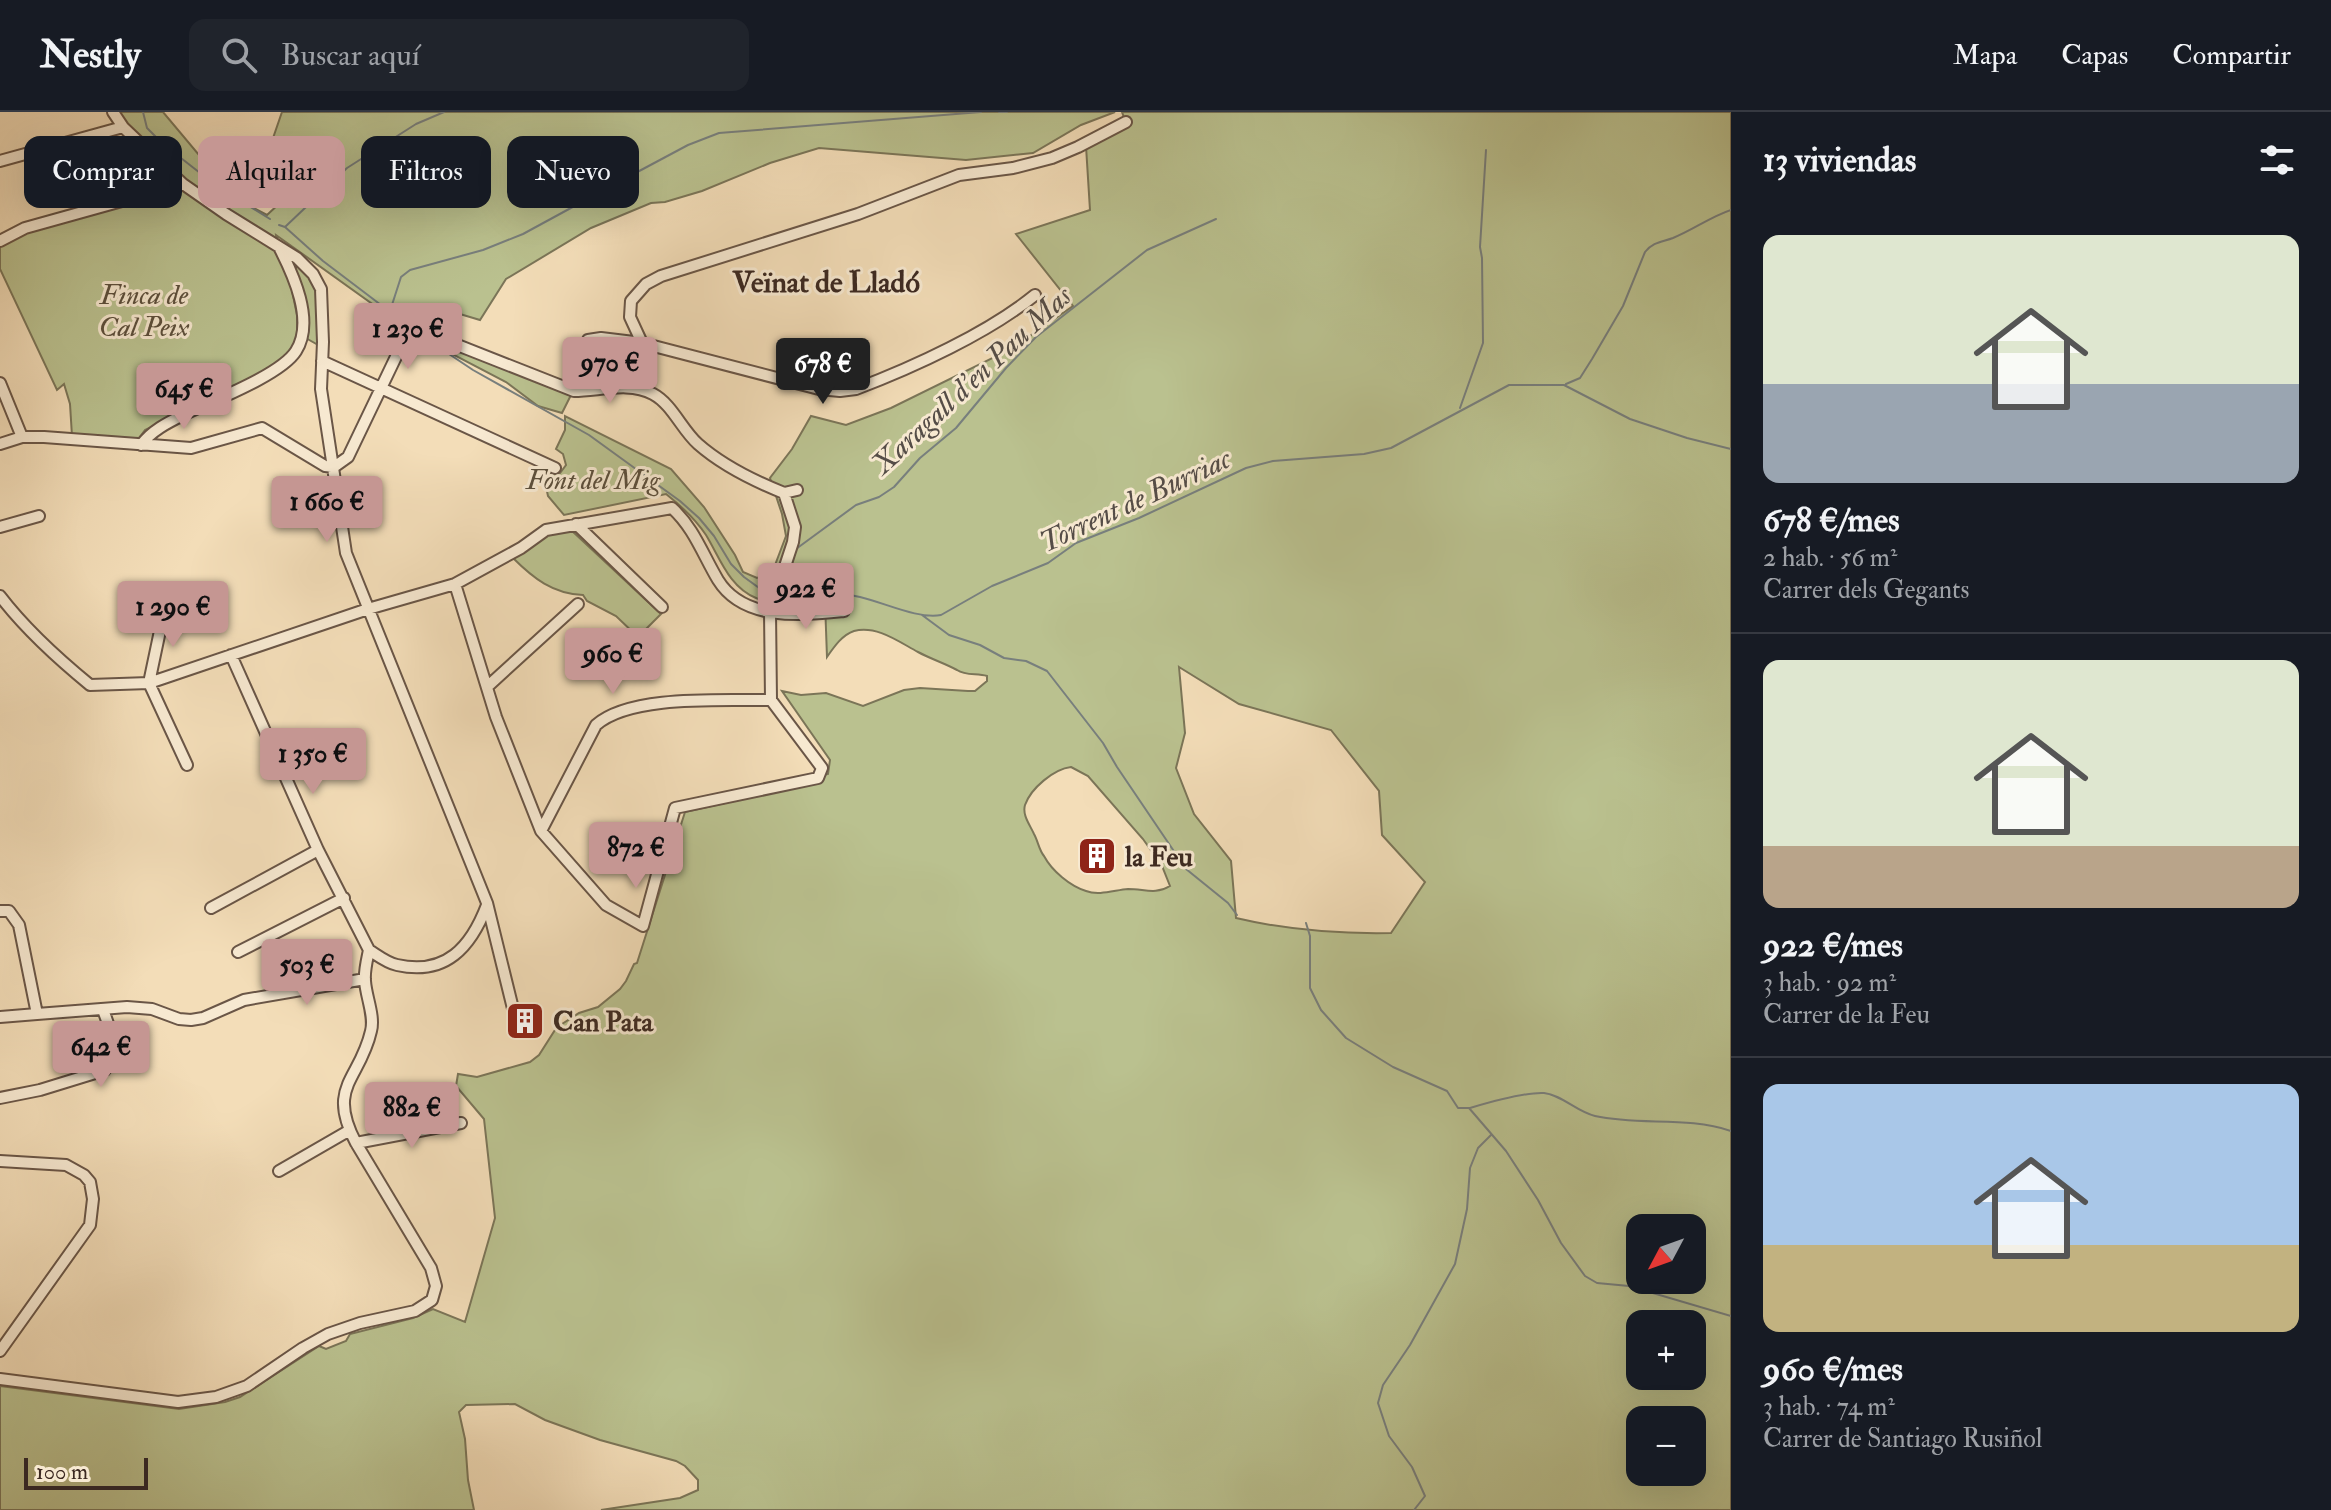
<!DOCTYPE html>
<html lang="es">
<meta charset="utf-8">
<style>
:root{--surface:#171b24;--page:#20242c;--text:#f1f3f6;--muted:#9ea1a6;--line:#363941;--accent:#c59692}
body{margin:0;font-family:"IM FELL Double Pica",serif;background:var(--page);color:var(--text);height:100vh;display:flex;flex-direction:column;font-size:30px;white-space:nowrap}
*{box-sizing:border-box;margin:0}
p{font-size:26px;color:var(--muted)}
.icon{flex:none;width:44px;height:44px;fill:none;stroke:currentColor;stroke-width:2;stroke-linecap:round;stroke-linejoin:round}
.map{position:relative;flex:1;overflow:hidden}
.side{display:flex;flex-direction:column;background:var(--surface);width:600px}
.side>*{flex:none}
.hud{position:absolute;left:24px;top:24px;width:760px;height:72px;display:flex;gap:16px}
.needle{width:52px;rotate:229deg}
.buttons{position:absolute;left:1626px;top:1102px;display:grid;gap:16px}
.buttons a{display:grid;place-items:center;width:80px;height:80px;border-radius:16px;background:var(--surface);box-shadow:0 8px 32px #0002;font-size:40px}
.scale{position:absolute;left:24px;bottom:20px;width:124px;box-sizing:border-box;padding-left:8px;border:4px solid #3c2921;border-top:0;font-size:22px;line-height:28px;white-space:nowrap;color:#3c2921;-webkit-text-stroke:6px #f7e9d1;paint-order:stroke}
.price{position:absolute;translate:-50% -68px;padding:0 18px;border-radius:8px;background:var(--accent);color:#111;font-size:26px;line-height:52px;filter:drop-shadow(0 2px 4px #0008)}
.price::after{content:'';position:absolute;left:50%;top:48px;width:24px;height:18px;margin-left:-12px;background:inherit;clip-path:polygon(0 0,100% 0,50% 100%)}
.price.selected{background:#222;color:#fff}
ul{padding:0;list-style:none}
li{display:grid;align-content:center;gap:16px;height:424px;padding:0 32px}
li+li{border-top:2px solid var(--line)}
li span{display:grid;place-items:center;height:248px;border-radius:16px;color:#555}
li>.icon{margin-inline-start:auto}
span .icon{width:144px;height:144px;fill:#fffc;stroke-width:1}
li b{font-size:34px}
h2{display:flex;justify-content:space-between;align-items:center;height:96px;padding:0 32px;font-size:34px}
.pill{padding:0 28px;border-radius:16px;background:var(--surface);box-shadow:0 8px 32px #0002;font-size:28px;line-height:72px}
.pill.selected{background:var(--accent);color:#111}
header{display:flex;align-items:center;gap:48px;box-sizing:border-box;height:112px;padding:0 40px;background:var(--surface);border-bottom:2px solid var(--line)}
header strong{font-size:38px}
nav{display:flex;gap:44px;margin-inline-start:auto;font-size:28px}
.search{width:560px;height:72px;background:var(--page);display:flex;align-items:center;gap:20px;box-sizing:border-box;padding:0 28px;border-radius:16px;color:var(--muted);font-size:30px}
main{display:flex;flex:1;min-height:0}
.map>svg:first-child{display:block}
.green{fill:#bac18f;stroke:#7b7558;stroke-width:2;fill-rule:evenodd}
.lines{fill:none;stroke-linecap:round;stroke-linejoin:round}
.stream{stroke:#787f7d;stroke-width:2}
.minor-casing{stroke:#6a5647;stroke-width:14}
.minor{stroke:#f7e9d1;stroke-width:10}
.labels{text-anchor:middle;stroke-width:6;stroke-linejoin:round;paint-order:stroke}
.park-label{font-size:28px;font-style:italic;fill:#5c4f3c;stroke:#f7e9d1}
.poi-label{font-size:28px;font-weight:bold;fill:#3c2921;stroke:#f7e9d1;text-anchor:start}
.neighbourhood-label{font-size:30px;font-weight:bold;fill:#3c2921;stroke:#f7e9d1}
.water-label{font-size:30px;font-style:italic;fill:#554d47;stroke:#f7e9d1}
</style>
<header>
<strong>Nestly</strong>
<div class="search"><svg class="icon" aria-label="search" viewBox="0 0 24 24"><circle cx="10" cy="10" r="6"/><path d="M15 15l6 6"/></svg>Buscar aquí</div>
<nav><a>Mapa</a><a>Capas</a><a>Compartir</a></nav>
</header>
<main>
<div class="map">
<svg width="1731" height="1398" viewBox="0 0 1731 1398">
<rect width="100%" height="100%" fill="#f3ddb8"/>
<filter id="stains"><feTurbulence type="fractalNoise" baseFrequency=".0025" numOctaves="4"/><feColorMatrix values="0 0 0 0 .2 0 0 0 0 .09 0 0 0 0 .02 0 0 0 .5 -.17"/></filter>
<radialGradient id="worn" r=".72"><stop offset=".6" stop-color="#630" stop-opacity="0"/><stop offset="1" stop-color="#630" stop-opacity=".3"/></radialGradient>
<path class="green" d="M115,0H163L235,86L267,103L282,89L262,58L282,0H1115L1081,13L1033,41L966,48L819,36L770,51L702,79L665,90L651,91L591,116L506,167L480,208L430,193L399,211L276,123L277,132L183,69Z
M1122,0H1731V1398H601L680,1386L698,1378V1368L685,1354L676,1349L600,1328L545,1308L515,1292L466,1293L459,1300L465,1327L468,1368L474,1398H0V1274L179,1297L225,1290L240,1285L319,1234L326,1237L346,1229L350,1222L413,1206L433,1197L465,1210L495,1106L484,1007L456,974L458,962L477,965L530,950L539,943L555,918L562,912L579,901L598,895L620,877L626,869L634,852L637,851L685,700L814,671L815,665L828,662L830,648L782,579L801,583L826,581L863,594L904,578L920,576L968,579H975L987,569V564C977,561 966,564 957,558C944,551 931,547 918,540C899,530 877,513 854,519C842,523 834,535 827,545L825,490C804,491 777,495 756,486C729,475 720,446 706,423C696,408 680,393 666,382L564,403L548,384L545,370L549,362L560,361L566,353L563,342L556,337L565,318V304L671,357L704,395L735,443L743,460L757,466L772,461L786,424L782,402L770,366L792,337L811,304L846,313L891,296L1011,237L1073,194L1016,122L1090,98L1086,34L1126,11ZM1179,555L1239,592L1331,618L1379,679L1382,723L1425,770L1391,821C1339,822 1287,818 1236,806L1231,749L1194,702L1176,656L1185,621ZM1071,655L1088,664L1143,727L1162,754L1170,774C1155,783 1145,777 1128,777C1115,778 1099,784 1086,779C1070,774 1052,759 1044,744C1039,738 1038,729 1034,722C1030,713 1022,703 1025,693C1031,676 1054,657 1071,655ZM1640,1116H1692V1168H1640ZM1640,1212H1692V1264H1640ZM1640,1308H1692V1360H1640Z
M182,77L274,136L289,164L297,203V224L293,237L277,253L145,318L137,329L72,324L70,292L64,272L57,278L0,157V134L26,120Z
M284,140L311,163L319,179L320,234L304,225V197Z
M422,224L572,281L562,301L538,294L506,270L431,231Z
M571,418L661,502L638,525L616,504L587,489L583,483C553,482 533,466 513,446L548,423Z"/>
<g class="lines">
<path class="stream" d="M143,0L147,16L163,32L218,75L270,107
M999,0H1007
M628,65L688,33L719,21L981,0
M279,113L285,115L323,149L410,215
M285,115L347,56L416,12L444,0
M390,199L401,165L410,158L483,138L523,122L615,72
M428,228L473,258L589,323L680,389L699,406L714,424L731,452L744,465L766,481
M1566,272L1580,266L1592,247L1623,194L1645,140C1653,130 1662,130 1673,126C1693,118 1710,105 1731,98
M1460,296L1483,231L1482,146L1480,135L1486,38
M783,482L796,437L856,393L879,385L894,375L920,346L956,316L1006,256L1036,225L1147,138L1216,107
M781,483C802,484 823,481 843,482C873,484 913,508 941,503L992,474L1048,451L1076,431L1139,406L1246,356L1273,349L1364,342L1391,336L1509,273H1564L1630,307L1687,326L1731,337
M922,503L949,523L980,533L1004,546L1026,549L1047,559L1103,631L1117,655L1186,757L1228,791L1237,803
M1306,811L1310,824V876L1321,898L1346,926L1393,955L1447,979L1458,996H1469L1506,1039L1538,1088L1561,1131L1585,1164L1597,1171L1629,1174L1731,1204
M1470,996C1487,991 1527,980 1544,981C1562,983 1577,1000 1595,1004C1640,1014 1687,1004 1731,1019
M1414,1398L1425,1384L1412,1355L1389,1324L1378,1291L1383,1273L1410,1233L1455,1152L1467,1097L1470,1056L1478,1036L1491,1023"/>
<defs>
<path id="minor" d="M113,0L123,15L183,72L226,102L297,146L313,162L321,177L323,230L321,277L346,441L487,791L519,921
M0,49L123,15
M0,129L25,116L183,72
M642,231L630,205L631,189L646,172L661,164L858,102L959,63L1013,56L1052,46L1078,35L1126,10
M322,249L555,356
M0,271L22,325
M605,276L585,238L588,228L601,226L642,231L819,277L840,279L856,277C914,255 988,221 1035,183
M0,332L22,325H44L191,336L262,316L325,354L334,355
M141,333C152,318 169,310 185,302C212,289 281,263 296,239C315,209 293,162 279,135
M334,355L348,345L405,226L413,219L432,223L574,279C599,279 629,269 653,282C672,292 682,318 698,332C723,354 754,369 784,381
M784,381L797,378
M576,412L662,495
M0,415L39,404
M455,472L496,605L541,719L606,793L643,814L675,696L818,666L822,656L771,588L770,500L793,430L795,415L784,381
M0,484C26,518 57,546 90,573L149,571L368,497L455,472L521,436L546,418L672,396C694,416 703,443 718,468C744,510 803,503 844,499
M165,495L149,571L187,653
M231,543L318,738L369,838
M487,575L578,492
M541,719L596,613C631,582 725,589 771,588
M211,796L318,738
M0,799H9L19,813L37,902L127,895L152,897L179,907L191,908L203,906L244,888L365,867
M369,838C377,843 387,851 397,853C446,864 471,835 487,793
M238,840L344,786
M0,905L37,902
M0,986L40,978L105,958C118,936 112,921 103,898
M356,1031L461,1011
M0,1049L66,1053L84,1063L90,1070L93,1087L90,1113L0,1239
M279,1059L350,1018
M0,1267L178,1290L216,1285L247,1274L303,1236L328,1222L360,1211L415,1199L432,1188L436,1174L431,1156L356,1031C326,974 360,968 371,919C375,904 366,885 365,869C364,859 367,848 369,838"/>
</defs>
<use href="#minor" class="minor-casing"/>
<use href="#minor" class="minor"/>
</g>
<defs>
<symbol id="building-square" viewBox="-11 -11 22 22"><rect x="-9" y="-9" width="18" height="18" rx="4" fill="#8f2418" stroke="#f7e9d1"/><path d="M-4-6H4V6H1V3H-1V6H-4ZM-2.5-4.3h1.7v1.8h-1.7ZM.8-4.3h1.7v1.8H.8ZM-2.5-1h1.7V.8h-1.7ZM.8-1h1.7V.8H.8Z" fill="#fff"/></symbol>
</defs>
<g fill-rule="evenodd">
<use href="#building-square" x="1075" y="722" width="44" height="44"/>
<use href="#building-square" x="503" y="887" width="44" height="44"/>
</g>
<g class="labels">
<g class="park-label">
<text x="144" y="192">Finca de<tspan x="144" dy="32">Cal Peix</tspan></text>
<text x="593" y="377">Font del Mig</text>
</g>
<g class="poi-label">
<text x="1125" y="754">la Feu</text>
<text x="553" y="919">Can Pata</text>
</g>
<g class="neighbourhood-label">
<text x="826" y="180">Veïnat de Lladó</text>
</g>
<g class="water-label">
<text transform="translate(971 268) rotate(-43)" y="10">Xaragall d'en Pau Mas</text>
<text transform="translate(1135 388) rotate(-25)" y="10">Torrent de Burriac</text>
</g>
</g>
<rect width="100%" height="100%" filter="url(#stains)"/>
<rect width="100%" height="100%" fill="url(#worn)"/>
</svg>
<div class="buttons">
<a><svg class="needle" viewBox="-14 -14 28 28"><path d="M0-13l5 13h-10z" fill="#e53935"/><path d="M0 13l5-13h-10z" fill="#9ea1a6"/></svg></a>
<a>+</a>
<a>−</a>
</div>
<div class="scale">100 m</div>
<b class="price" style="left:408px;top:259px">1 230 €</b>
<b class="price" style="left:610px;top:293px">970 €</b>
<b class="price selected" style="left:823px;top:294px">678 €</b>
<b class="price" style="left:184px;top:319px">645 €</b>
<b class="price" style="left:327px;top:432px">1 660 €</b>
<b class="price" style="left:806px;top:519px">922 €</b>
<b class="price" style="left:173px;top:537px">1 290 €</b>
<b class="price" style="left:613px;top:584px">960 €</b>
<b class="price" style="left:313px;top:684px">1 350 €</b>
<b class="price" style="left:636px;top:778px">872 €</b>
<b class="price" style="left:307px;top:895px">503 €</b>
<b class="price" style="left:101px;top:977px">642 €</b>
<b class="price" style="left:412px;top:1038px">882 €</b>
<div class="hud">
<a class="pill">Comprar</a>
<a class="pill selected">Alquilar</a>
<a class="pill">Filtros</a>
<a class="pill">Nuevo</a>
</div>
</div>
<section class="side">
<h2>13 viviendas<svg class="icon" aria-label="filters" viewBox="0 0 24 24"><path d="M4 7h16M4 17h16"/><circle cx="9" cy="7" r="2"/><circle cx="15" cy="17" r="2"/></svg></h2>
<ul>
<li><span style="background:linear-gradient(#dfe7d0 60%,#9aa5b1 0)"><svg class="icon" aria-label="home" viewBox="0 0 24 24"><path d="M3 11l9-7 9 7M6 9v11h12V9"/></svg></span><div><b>678 €/mes</b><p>2 hab. · 56 m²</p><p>Carrer dels Gegants</p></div></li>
<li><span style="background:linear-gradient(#dfe7d0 75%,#b9a48a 0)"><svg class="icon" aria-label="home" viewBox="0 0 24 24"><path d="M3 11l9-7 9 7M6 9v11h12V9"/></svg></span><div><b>922 €/mes</b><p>3 hab. · 92 m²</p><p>Carrer de la Feu</p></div></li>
<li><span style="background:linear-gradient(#a9c7e8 65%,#c2b280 0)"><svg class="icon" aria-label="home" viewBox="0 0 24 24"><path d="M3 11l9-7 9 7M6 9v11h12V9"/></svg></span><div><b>960 €/mes</b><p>3 hab. · 74 m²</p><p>Carrer de Santiago Rusiñol</p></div></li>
</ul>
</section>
</main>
